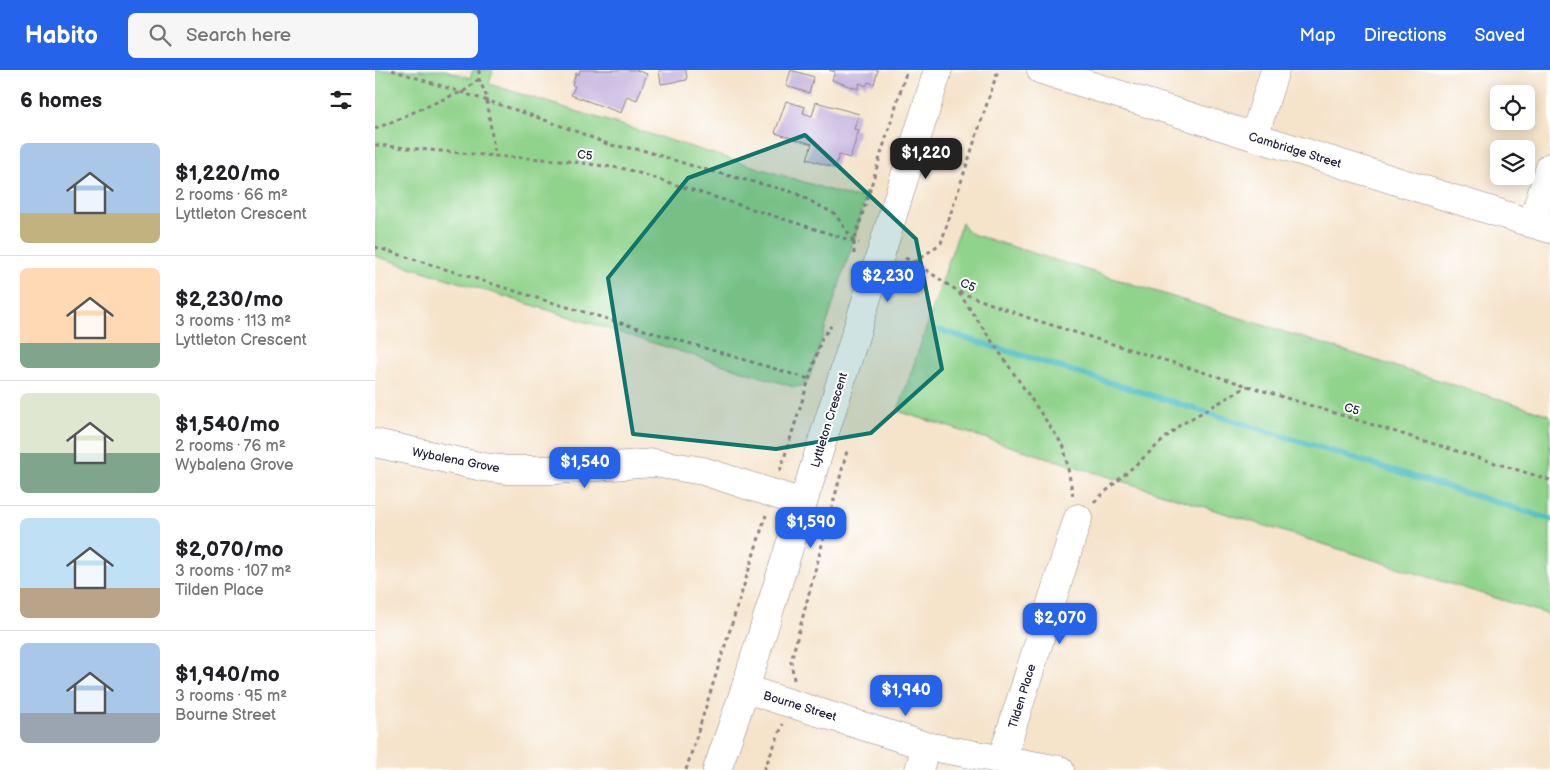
<!DOCTYPE html>
<meta charset="utf-8">
<style>
:root{--surface:#fff;--page:#f6f6f6;--text:#202124;--muted:#757577;--line:#e0e0e0;--accent:#2563eb}
body{margin:0;font-family:"Balsamiq Sans",sans-serif;background:var(--page);color:var(--text);height:100vh;display:flex;flex-direction:column;font-size:19px;white-space:nowrap}
*{box-sizing:border-box;margin:0}
p{font-size:16px;color:var(--muted)}
.icon{flex:none;width:28px;height:28px;fill:none;stroke:currentColor;stroke-width:2;stroke-linecap:round;stroke-linejoin:round}
.map{position:relative;flex:1;overflow:hidden}
.drawer{display:flex;flex-direction:column;background:var(--surface);width:375px}
.drawer>*{flex:none}
.fabs{position:absolute;left:1115px;top:15px;display:grid;gap:10px}
.fabs a{display:grid;place-items:center;width:45px;height:45px;border-radius:8px;background:var(--surface);box-shadow:0 2px 12px #0003;font-size:25px}
.price{position:absolute;translate:-50% -42px;padding:0 11px;border-radius:10px;background:var(--accent);color:#fff;font-size:16px;line-height:32px;filter:drop-shadow(0 1px 2px #0008)}
.price::after{content:'';position:absolute;left:50%;top:30px;width:15px;height:11px;margin-left:-8px;background:inherit;clip-path:polygon(0 0,100% 0,50% 100%)}
.price.active{background:#222;color:#fff}
ul{padding:0;list-style:none}
li{display:flex;align-items:center;gap:15px;height:125px;padding:0 20px}
li+li{border-top:1px solid var(--line)}
li span{display:grid;place-items:center;flex:none;width:140px;height:100px;border-radius:8px;color:#555}
li>.icon{margin-inline-start:auto}
span .icon{width:60px;height:60px;fill:#fffc;stroke-width:1}
li b{font-size:21px}
h2{display:flex;justify-content:space-between;align-items:center;height:60px;padding:0 20px;font-size:21px}
header{display:flex;align-items:center;gap:30px;box-sizing:border-box;height:70px;padding:0 25px;background:var(--accent);color:#fff}
header strong{font-size:24px}
nav{display:flex;gap:28px;margin-inline-start:auto;font-size:18px}
.search{width:350px;height:45px;background:var(--page);display:flex;align-items:center;gap:12px;box-sizing:border-box;padding:0 18px;border-radius:8px;color:var(--muted);font-size:19px}
main{display:flex;flex:1;min-height:0}
.map>svg:first-child{display:block}
.green{fill:#90d38b;stroke:#597a63}
.lines{fill:none;stroke-linecap:round;stroke-linejoin:round}
.stream{stroke:#4ebdc3;stroke-width:6}
.building{fill:#bfacda}
.minor-casing{stroke:#8c8282;stroke-width:29}
.path{stroke:#8c8282;stroke-width:3;stroke-dasharray:4 4;stroke-linecap:butt}
.minor{stroke:#fff;stroke-width:28}
.marked{fill:#0f766e;fill-opacity:0.2;stroke:#0f766e;stroke-width:4;stroke-linejoin:round}
.labels{text-anchor:middle;stroke-width:4;stroke-linejoin:round;paint-order:stroke}
.street-label{font-size:12px;fill:#22223b;stroke:#fff}
</style>
<header>
<strong>Habito</strong>
<div class="search"><svg class="icon" aria-label="search" viewBox="0 0 24 24"><circle cx="10" cy="10" r="6"/><path d="M15 15l6 6"/></svg>Search here</div>
<nav><a>Map</a><a>Directions</a><a>Saved</a></nav>
</header>
<main>
<section class="drawer">
<h2>6 homes<svg class="icon" aria-label="filters" viewBox="0 0 24 24"><path d="M4 7h16M4 17h16"/><circle cx="9" cy="7" r="2"/><circle cx="15" cy="17" r="2"/></svg></h2>
<ul>
<li><span style="background:linear-gradient(#a9c7e8 70%,#c2b280 0)"><svg class="icon" aria-label="home" viewBox="0 0 24 24"><path d="M3 11l9-7 9 7M6 9v11h12V9"/></svg></span><div><b>$1,220/mo</b><p>2 rooms · 66 m²</p><p>Lyttleton Crescent</p></div></li>
<li><span style="background:linear-gradient(#ffd9b3 75%,#7fa58c 0)"><svg class="icon" aria-label="home" viewBox="0 0 24 24"><path d="M3 11l9-7 9 7M6 9v11h12V9"/></svg></span><div><b>$2,230/mo</b><p>3 rooms · 113 m²</p><p>Lyttleton Crescent</p></div></li>
<li><span style="background:linear-gradient(#dfe7d0 60%,#7fa58c 0)"><svg class="icon" aria-label="home" viewBox="0 0 24 24"><path d="M3 11l9-7 9 7M6 9v11h12V9"/></svg></span><div><b>$1,540/mo</b><p>2 rooms · 76 m²</p><p>Wybalena Grove</p></div></li>
<li><span style="background:linear-gradient(#bfe0f5 70%,#b9a48a 0)"><svg class="icon" aria-label="home" viewBox="0 0 24 24"><path d="M3 11l9-7 9 7M6 9v11h12V9"/></svg></span><div><b>$2,070/mo</b><p>3 rooms · 107 m²</p><p>Tilden Place</p></div></li>
<li><span style="background:linear-gradient(#a9c7e8 70%,#9aa5b1 0)"><svg class="icon" aria-label="home" viewBox="0 0 24 24"><path d="M3 11l9-7 9 7M6 9v11h12V9"/></svg></span><div><b>$1,940/mo</b><p>3 rooms · 95 m²</p><p>Bourne Street</p></div></li>
</ul>
</section>
<div class="map">
<svg width="1175" height="700" viewBox="0 0 1175 700">
<rect width="100%" height="100%" fill="#fff"/>
<filter id="ink" filterUnits="userSpaceOnUse"><feTurbulence type="fractalNoise" baseFrequency=".02" numOctaves="2"/><feDisplacementMap in="SourceGraphic" scale="10" xChannelSelector="R" yChannelSelector="G"/><feConvolveMatrix kernelMatrix="1 2 1 2 8 2 1 2 1" color-interpolation-filters="sRGB"/></filter>
<filter id="wash" filterUnits="userSpaceOnUse"><feTurbulence type="fractalNoise" baseFrequency=".0096" numOctaves="4" result="noise"/><feDisplacementMap in="SourceGraphic" scale="20" xChannelSelector="R" yChannelSelector="G"/><feGaussianBlur stdDeviation="1.12" result="paint"/><feColorMatrix in="noise" values="0 0 0 0 0 0 0 0 0 0 0 0 0 0 0 0 0 1.4 0 .05"/><feComposite in="paint" operator="in"/></filter>
<g filter="url(#wash)">
<rect width="100%" height="100%" fill="#f5e3ca"/>
<path class="green" d="M0,0H71L95,8L98,0H118L114,14L477,127L487,126L492,123L480,166L434,309C430,315 426,317 419,317L0,186Z
M587,152L591,160L597,164L1175,345V545L523,341Z"/>
<g class="lines">
<path class="stream" d="M565,260L1175,449"/>
</g>
<g id="blocks">
<path class="building" d="M205,0H261L272,4L262,30L252,26L246,43L196,25L200,16L197,15L201,3L204,4Z
M284,0H311L312,10L286,14Z
M416,0L439,7L434,23L411,16Z
M454,0H503L499,14L493,12L491,16L485,13L483,19L457,10L460,2Z
M411,31L430,37L428,43L437,46L441,32L484,44L479,59L484,60L475,88L464,85L460,98L432,89L437,74L400,63Z"/>
</g>
</g>
<g filter="url(#ink)">
<use href="#blocks" fill-opacity="0" stroke="#8c8282" stroke-width="1"/>
<g class="lines">
<defs>
<path id="minor" d="M666,0L1175,159
M879,67L900,0
M1157,154L1175,97
M0,373L108,397L133,400H180L279,393L328,401L428,433
M370,619L551,676L685,700
M627,689L703,448
M342,700L370,619L563,0
M544,700L551,676"/>
</defs>
<use href="#minor" class="minor-casing"/>
<path class="path" d="M17,0L147,42L203,62L235,75L267,80L324,98L418,122L460,144L478,170
M104,0V9L111,25L120,86
M0,59L78,25L88,22L104,9
M0,75L120,86L185,90L251,99L484,173
M0,177L162,228L434,309
M479,184V171L532,0
M530,188L539,192L584,222L654,248L1175,410
M527,202L566,173L623,0
M584,223L689,377L698,426
M405,401L447,268L456,256
M719,432L805,355L873,316
M419,610L416,591L472,381
M311,700L391,445
M389,700L408,654"/>
<use href="#minor" class="minor"/>
</g>
</g>
<path class="marked" d="M430,65L541,169L567,299L496,363L401,379L258,364L233,208L313,108Z"/>
<g class="labels">
<g class="street-label">
<text transform="translate(920 80) rotate(17)" y="4">Cambridge Street</text>
<text transform="translate(210 85) rotate(7)" y="4">C5</text>
<text transform="translate(593 215) rotate(24)" y="4">C5</text>
<text transform="translate(977 339) rotate(17)" y="4">C5</text>
<text transform="translate(454 350) rotate(-73)" y="4">Lyttleton Crescent</text>
<text transform="translate(81 390) rotate(11)" y="4">Wybalena Grove</text>
<text transform="translate(647 626) rotate(-73)" y="4">Tilden Place</text>
<text transform="translate(425 636) rotate(17)" y="4">Bourne Street</text>
</g>
</g>
</svg>
<div class="fabs">
<a><svg class="icon" aria-label="locate" viewBox="0 0 24 24"><circle cx="12" cy="12" r="6"/><path d="M12 2v4M12 18v4M2 12h4M18 12h4"/></svg></a>
<a><svg class="icon" aria-label="layers" viewBox="0 0 24 24"><path d="M12 4l9 5-9 5-9-5zM3 14l9 5 9-5"/></svg></a>
</div>
<b class="price active" style="left:551px;top:110px">$1,220</b>
<b class="price" style="left:513px;top:233px">$2,230</b>
<b class="price" style="left:210px;top:419px">$1,540</b>
<b class="price" style="left:436px;top:479px">$1,590</b>
<b class="price" style="left:685px;top:575px">$2,070</b>
<b class="price" style="left:531px;top:647px">$1,940</b>
</div>
</main>
